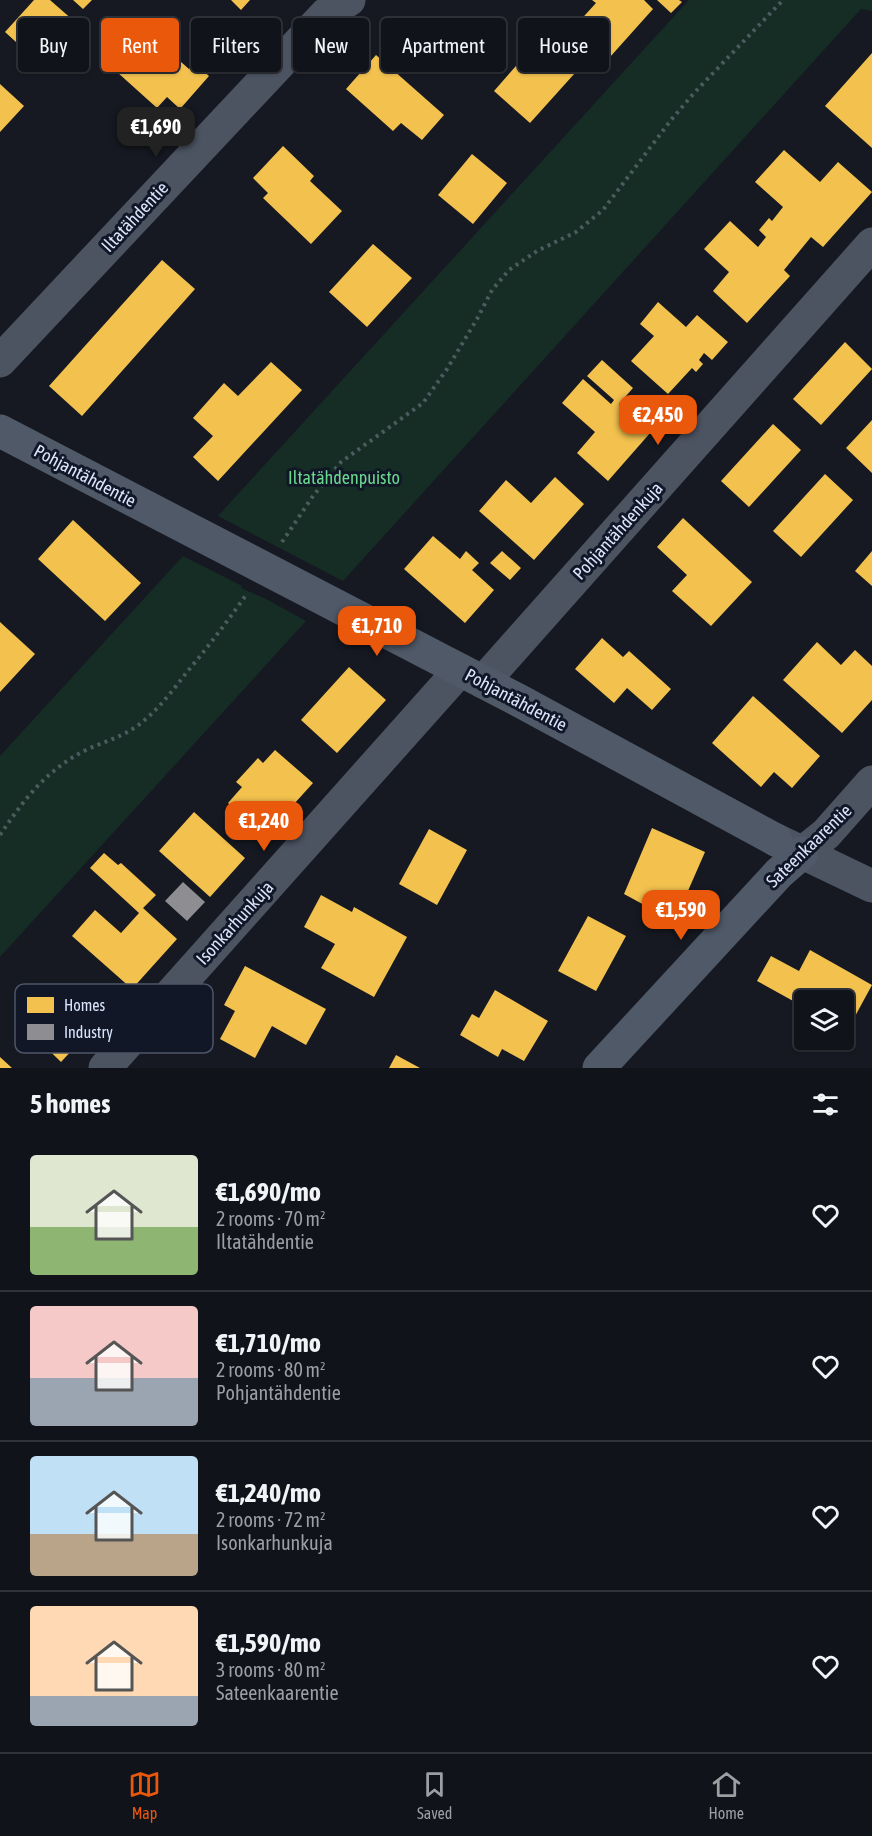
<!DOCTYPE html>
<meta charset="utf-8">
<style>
:root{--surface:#10131a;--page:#1e2027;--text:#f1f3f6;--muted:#9c9ea2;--line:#303239;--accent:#ea580c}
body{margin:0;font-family:"Asap Condensed",sans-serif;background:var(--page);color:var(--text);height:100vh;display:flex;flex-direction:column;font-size:22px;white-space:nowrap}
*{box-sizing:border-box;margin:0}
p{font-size:20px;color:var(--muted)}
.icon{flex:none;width:33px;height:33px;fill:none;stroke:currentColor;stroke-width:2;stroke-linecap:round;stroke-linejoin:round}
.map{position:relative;height:1068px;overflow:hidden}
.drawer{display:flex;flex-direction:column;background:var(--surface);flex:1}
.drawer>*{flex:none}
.guide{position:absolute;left:18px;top:18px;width:837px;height:54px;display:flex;gap:12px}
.tools{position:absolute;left:794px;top:990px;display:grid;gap:12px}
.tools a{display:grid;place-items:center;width:60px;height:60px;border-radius:6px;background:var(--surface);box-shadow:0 2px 4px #0004,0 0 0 2px var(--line);font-size:30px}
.price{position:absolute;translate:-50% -51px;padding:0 14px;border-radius:12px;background:var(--accent);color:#fff;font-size:20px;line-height:39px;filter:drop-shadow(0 2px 3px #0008)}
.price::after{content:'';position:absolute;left:50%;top:36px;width:18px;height:14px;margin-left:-9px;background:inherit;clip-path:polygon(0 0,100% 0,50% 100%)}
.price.active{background:#222;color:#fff}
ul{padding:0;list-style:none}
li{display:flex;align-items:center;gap:18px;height:150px;padding:0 30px}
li+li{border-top:2px solid var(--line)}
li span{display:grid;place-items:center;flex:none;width:168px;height:120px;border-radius:6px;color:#555}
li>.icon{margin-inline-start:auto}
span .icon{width:72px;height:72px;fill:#fffc;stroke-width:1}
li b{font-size:26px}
h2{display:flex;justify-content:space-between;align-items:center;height:72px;padding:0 30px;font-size:26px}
.chip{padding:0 21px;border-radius:6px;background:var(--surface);box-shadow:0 2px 4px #0004,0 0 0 2px var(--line);font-size:21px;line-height:54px}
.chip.active{background:var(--accent);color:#fff}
.dock{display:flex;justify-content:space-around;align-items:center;height:84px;border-top:2px solid var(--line);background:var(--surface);font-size:16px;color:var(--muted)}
.dock a{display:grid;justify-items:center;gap:3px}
.dock .active{color:var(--accent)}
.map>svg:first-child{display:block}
.green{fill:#152d24}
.homes{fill:#f2c14e}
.industry{fill:#8d8d92}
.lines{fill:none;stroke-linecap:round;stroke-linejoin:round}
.path{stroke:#495c5e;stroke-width:4;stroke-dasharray:3 4.5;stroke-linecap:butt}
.street{stroke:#4c5462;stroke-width:33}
.secondary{stroke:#4f5968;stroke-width:33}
.labels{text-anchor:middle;stroke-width:6;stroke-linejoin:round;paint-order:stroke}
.street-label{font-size:18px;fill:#dae5fc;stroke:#111727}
.park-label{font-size:18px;fill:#6ad88d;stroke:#111727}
.key{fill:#111727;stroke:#4d5567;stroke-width:1.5}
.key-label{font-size:16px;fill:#dae5fc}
</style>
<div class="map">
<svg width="872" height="1068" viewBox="0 0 872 1068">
<rect width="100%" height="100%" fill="#161922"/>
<path class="green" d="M689,0H872V11L861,9L343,581L218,516Z
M183,556L242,586L241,588L266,599L306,621L0,957V756Z"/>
<path class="homes" d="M34,0H50L74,21L38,62L5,32Z
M73,0H92L83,9Z
M231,0H250L241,10Z
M592,0H644L653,9L610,57L576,25L596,3Z
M657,0H679L682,2L671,13Z
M139,25L189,69L194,63L209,76L180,109L167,97L157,108L107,63Z
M538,41L575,73L530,123L494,91Z
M872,53V148L825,106Z
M376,55L444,115L422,140L401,123L393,131L346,89Z
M0,84L24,106L0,132Z
M283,146L314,176L310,181L342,211L311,244L263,198L268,193L253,178Z
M784,150L820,182L838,162L872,192L823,247L811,237L784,270L790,276L747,323L713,291L729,272L704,249L730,221L758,247L766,237L759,230L769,218L772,221L783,207L755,182Z
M472,154L507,183L473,224L438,195Z
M373,244L412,278L367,327L329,292Z
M162,260L195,289L82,416L49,386Z
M658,302L686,327L697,315L728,342L712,360L704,353L699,360L703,364L696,372L692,368L668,394L631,361L654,336L640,324Z
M845,342L872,369L821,425L793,399Z
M602,360L633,388L619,404L651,432L608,481L577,453L595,432L562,403L583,379L611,404L614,400L587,376Z
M271,362L302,390L218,481L193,457L213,436L193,418L224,383L238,396Z
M872,420V473L846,448Z
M773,424L801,450L749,507L721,481Z
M825,474L853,500L801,557L773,531Z
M555,477L584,504L534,560L479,511L506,480L531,503Z
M683,518L752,582L711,626L672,591L687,575L657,547Z
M73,520L141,583L105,621L38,559Z
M433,536L460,559L466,551L479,563L472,570L494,590L465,623L404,569Z
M502,551L521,568L510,580L490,563Z
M872,551V586L855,571Z
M0,622L35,654L0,692Z
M602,638L623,657L629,651L671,689L652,710L627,688L614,703L575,669Z
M817,642L841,665L855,650L872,666V700L842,733L783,680Z
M349,667L386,700L337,753L301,720Z
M753,696L820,756L792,788L774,772L761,787L712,743Z
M275,750L313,783L265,836L228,803L242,787L236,782L258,758L263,763Z
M194,812L245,858L210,897L159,851Z
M652,828L705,852L684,900L669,894L659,913L624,894Z
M429,829L467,850L437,905L399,884Z
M104,853L118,865L121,863L156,895L143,908L177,939L132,989L72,936L95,910L121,933L139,913L90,868Z
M321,895L352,912L354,907L407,937L374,997L321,968L335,944L304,927Z
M588,916L626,936L596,991L558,971Z
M810,950L872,985L847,1031L843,1028V1000H804V1007L757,981L771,956L799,971Z
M245,966L326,1009L306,1045L272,1026L255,1058L220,1039L235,1011L224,1005Z
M64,984L101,1019L61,1062L24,1026Z
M495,990L548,1021L524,1061L502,1049L498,1057L460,1035L472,1014L479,1018Z
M396,1055L420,1068H389Z
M0,1057L12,1068H0Z"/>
<path class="industry" d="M449,29L482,32L481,51L447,49Z
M183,882L205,902L187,921L165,901Z"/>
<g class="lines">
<path class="path" d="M282,542L313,496L341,462L423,403L447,369L477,319L492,290L509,270L537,251L576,232L603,210L671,120L695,92L783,0
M0,835C25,798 47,769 88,749C106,741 125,736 141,723C159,709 173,690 187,672C208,647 227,622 246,595"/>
<path class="street" d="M0,361L326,14L349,0
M483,682L872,244
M776,840L872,886
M802,853L826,834L872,782
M105,1068L460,670"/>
<path class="secondary" d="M0,431L518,700L776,840
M599,1068L779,873L802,853"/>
</g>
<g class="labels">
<g class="street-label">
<text transform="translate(135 217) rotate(-47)" y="6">Iltatähdentie</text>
<text transform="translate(85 476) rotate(28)" y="6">Pohjantähdentie</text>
<text transform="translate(618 531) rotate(-48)" y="6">Pohjantähdenkuja</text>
<text transform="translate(516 700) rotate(28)" y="6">Pohjantähdentie</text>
<text transform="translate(809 846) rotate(-44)" y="6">Sateenkaarentie</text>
<text transform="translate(235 923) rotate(-48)" y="6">Isonkarhunkuja</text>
</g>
<g class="park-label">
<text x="344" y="484">Iltatähdenpuisto</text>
</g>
</g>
<rect x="15" y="984" width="198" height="69" rx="9" class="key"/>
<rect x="27" y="997" width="27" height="16" fill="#f2c14e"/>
<rect x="27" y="1024" width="27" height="16" fill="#8d8d92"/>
<g class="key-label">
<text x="64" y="1011">Homes</text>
<text x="64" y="1038">Industry</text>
</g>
</svg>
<div class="tools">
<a><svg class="icon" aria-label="layers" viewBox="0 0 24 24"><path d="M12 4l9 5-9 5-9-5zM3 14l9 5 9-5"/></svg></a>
</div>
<b class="price active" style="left:156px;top:158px">€1,690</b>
<b class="price" style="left:658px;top:446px">€2,450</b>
<b class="price" style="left:377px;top:657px">€1,710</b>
<b class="price" style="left:264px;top:852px">€1,240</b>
<b class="price" style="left:681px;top:941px">€1,590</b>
<div class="guide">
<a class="chip">Buy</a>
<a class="chip active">Rent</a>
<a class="chip">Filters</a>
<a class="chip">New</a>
<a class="chip">Apartment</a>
<a class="chip">House</a>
</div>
</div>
<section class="drawer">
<h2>5 homes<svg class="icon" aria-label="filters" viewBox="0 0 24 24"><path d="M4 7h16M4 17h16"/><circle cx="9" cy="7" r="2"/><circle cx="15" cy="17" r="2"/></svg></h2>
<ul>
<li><span style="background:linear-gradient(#dfe7d0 60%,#8fb573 0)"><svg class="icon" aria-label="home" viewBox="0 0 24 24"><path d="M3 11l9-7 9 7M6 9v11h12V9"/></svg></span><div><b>€1,690/mo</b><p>2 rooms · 70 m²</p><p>Iltatähdentie</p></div><svg class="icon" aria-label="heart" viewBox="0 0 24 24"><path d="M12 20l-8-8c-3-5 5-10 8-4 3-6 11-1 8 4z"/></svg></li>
<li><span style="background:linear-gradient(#f6c9c9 60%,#9aa5b1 0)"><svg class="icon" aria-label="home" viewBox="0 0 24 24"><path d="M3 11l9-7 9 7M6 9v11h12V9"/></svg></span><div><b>€1,710/mo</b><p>2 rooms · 80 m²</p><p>Pohjantähdentie</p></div><svg class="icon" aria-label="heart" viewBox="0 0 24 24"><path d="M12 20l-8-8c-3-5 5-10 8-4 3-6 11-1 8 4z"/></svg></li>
<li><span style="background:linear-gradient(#bfe0f5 65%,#b9a48a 0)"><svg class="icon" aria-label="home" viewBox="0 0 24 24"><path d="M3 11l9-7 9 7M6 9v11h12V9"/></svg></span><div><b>€1,240/mo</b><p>2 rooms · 72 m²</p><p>Isonkarhunkuja</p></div><svg class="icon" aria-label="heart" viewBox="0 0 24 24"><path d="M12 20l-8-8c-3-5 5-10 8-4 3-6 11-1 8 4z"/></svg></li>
<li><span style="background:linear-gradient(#ffd9b3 75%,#9aa5b1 0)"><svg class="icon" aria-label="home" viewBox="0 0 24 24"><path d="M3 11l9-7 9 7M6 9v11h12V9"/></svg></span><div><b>€1,590/mo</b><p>3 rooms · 80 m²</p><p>Sateenkaarentie</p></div><svg class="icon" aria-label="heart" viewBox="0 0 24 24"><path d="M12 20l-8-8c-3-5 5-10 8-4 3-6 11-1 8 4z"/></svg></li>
</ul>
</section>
<nav class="dock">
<a class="active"><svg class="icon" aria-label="map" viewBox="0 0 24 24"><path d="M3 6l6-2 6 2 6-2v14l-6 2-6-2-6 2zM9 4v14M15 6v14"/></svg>Map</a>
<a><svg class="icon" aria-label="saved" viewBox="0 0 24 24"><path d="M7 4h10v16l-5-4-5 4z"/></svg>Saved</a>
<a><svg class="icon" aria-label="home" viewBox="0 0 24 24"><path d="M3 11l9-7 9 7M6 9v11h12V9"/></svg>Home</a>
</nav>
